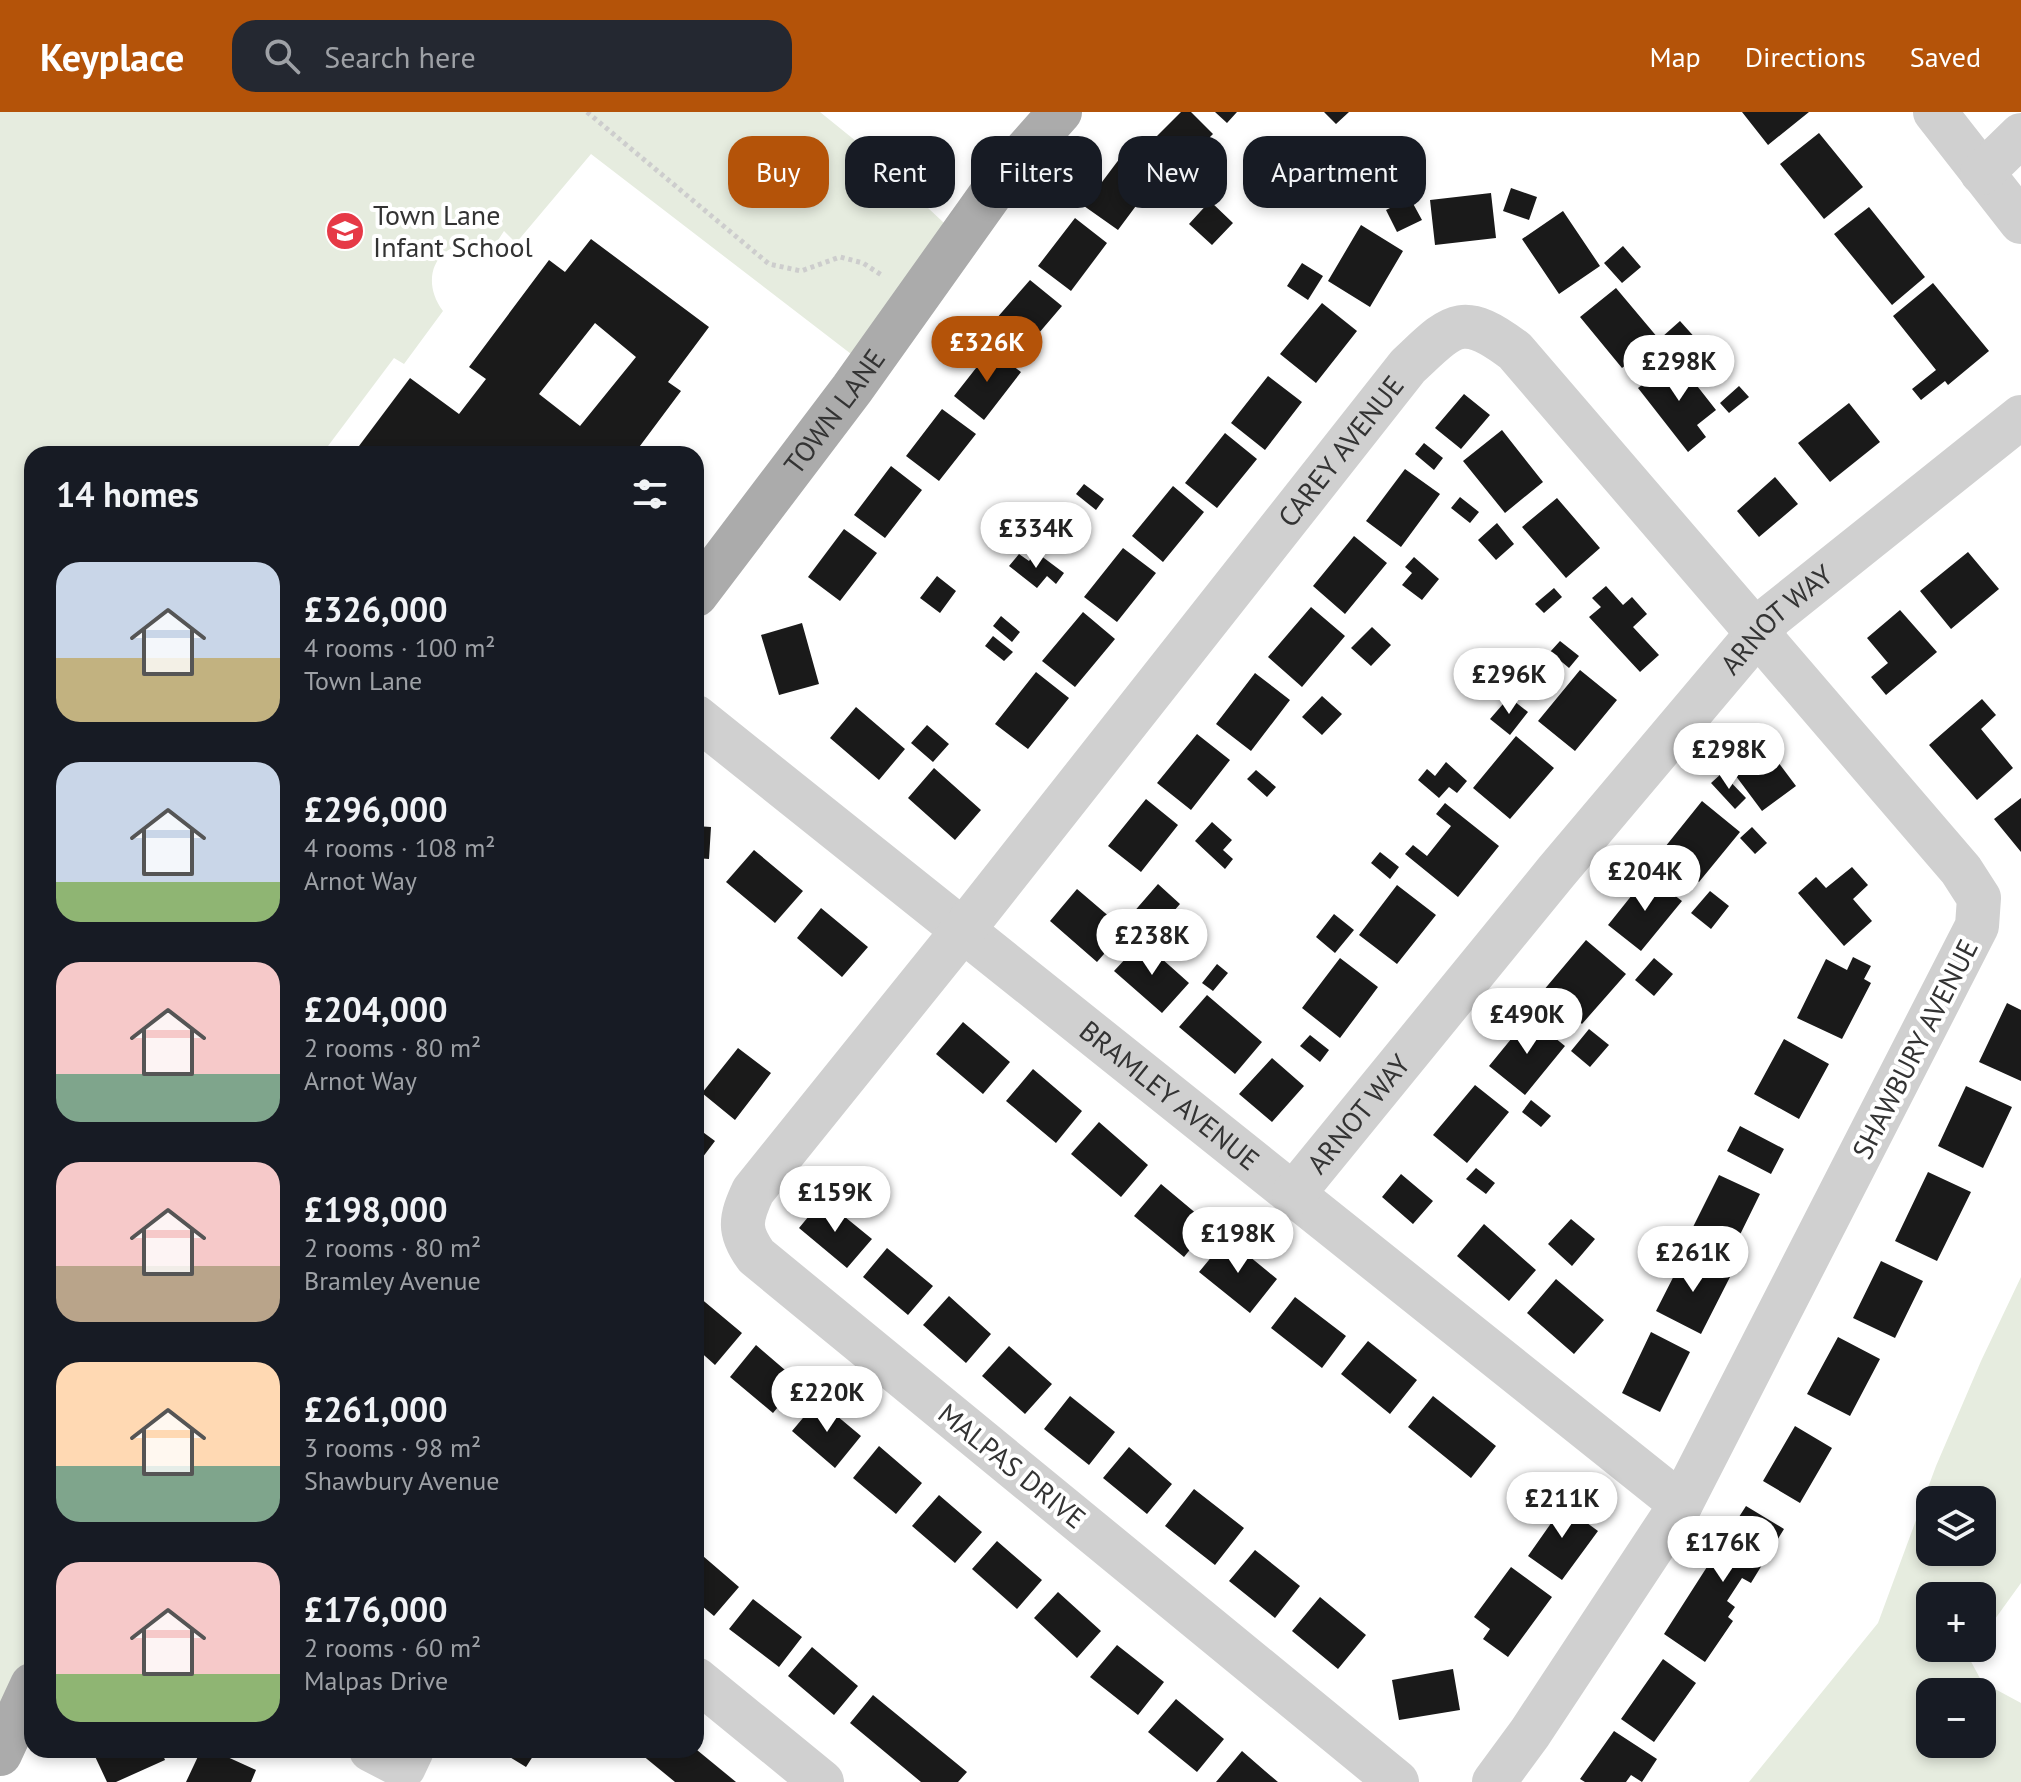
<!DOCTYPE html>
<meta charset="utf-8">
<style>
:root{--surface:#171b24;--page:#242831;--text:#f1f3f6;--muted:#9ea1a6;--accent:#b45309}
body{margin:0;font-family:"PT Sans",sans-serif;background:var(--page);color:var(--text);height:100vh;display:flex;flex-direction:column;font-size:30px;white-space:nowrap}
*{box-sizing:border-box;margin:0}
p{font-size:26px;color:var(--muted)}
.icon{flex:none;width:44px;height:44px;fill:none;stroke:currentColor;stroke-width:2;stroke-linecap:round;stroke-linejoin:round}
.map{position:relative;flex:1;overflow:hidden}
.side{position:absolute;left:24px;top:334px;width:680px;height:1312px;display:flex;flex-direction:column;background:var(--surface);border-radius:24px;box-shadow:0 4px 12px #0003}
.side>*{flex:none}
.hud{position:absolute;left:728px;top:24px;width:760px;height:72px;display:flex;gap:16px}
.controls{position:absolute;left:1916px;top:1374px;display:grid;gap:16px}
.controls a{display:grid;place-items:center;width:80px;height:80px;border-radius:16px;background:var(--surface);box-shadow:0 4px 12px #0003;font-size:40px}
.price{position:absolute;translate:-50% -68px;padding:0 18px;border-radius:28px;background:#fff;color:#222;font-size:26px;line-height:52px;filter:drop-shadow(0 2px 4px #0008)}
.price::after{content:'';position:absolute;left:50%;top:48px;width:24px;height:18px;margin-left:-12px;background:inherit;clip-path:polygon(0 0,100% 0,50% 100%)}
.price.selected{background:var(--accent);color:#fff}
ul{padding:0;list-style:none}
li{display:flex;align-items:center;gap:24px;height:200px;padding:0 32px}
li span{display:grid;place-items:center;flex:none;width:224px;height:160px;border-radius:24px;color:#555}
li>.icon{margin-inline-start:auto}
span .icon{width:96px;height:96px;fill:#fffc;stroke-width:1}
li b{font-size:34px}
h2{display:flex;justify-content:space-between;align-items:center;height:96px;padding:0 32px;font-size:34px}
.tag{padding:0 28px;border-radius:24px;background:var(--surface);box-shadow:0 4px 12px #0003;font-size:28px;line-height:72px}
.tag.selected{background:var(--accent);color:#fff}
header{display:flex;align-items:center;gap:48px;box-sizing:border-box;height:112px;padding:0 40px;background:var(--accent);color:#fff}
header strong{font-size:38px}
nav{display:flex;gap:44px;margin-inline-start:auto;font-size:28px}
.search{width:560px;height:72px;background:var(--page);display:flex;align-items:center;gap:20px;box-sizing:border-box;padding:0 28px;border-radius:24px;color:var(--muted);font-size:30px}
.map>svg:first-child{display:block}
.green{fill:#e6ecdf;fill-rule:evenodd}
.building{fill:#1a1a1a;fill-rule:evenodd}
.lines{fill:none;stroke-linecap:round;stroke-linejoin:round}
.path{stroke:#cdcdcd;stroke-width:5;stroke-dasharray:4 4;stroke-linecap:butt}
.minor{stroke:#d0d0d0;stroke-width:44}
.major{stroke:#ababab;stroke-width:44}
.labels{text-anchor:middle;stroke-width:8;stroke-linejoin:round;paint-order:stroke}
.poi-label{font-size:28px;fill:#333;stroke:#fff;text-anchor:start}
.street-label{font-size:28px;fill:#333;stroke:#fff}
</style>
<header>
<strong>Keyplace</strong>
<div class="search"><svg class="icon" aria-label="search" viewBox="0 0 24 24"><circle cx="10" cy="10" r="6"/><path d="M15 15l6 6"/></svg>Search here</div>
<nav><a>Map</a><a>Directions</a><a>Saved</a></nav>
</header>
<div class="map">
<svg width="2021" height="1670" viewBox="0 0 2021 1670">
<rect width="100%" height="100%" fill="#fff"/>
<path class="green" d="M0,0H820L862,34L960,126L868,255L591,42L516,131L504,119L491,139C446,117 414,160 443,199L404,252L394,246L322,342H32V1572L0,1642Z
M2021,1165V1471L1982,1525V1484H1930V1536H1974L1968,1544L1982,1570L2021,1591V1670H1749L1878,1511L1936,1354L1981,1249ZM1930,1388H1982V1440H1930ZM1930,1580H1982V1632H1930Z"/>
<path class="building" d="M1181,0H1191L1213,22L1170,65L1143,38Z
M1215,0H1237L1227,11Z
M1324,0H1349L1336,12Z
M1742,0H1809L1768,33Z
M1819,21L1863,75L1824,107L1780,52Z
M882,25L904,46L891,61L868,40Z
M1120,46L1153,71L1118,118L1084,94Z
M1511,76L1537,85L1529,108L1503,99Z
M1491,81L1496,126L1435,133L1430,88Z
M1410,86L1422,108L1397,120L1386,98Z
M1210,89L1233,111L1212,133L1189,112Z
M1869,95L1925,165L1892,193L1834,122Z
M1563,99L1600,154L1559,182L1522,127Z
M1075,106L1107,131L1071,179L1038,154Z
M1361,113L1403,139L1370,195L1328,169Z
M591,127L709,215L668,270L681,279L634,342H369L359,334L410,266L459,302L486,267L469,255L549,148L565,160ZM595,211L636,245L580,314L539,282Z
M1623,134L1641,155L1622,171L1604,151Z
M1302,151L1323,164L1308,188L1287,174Z
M1030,168L1062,194L1021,242L989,215Z
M1933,171L1989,239L1948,273L1945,269L1921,288L1912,277L1936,258L1893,204Z
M1616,176L1658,226L1622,256L1580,205Z
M1322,191L1357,219L1316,271L1280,242Z
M1680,209L1698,229L1680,246L1662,225Z
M991,237L1021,260L984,308L954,284Z
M1676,247L1716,298L1697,313L1706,325L1688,340L1638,276Z
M1268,264L1302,290L1265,338L1231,311Z
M1739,274L1749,285L1729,301L1720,291Z
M1464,282L1490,303L1461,337L1435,316Z
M1849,291L1880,330L1830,370L1798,331Z
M942,297L976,322L939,369L906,344Z
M1502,318L1543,370L1505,401L1463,349Z
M1225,321L1257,347L1217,396L1185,371Z
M1424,331L1443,346L1434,358L1415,342Z
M891,354L922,378L885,426L854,403Z
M1405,357L1440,382L1401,435L1366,409Z
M1775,365L1798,392L1759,425L1737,399Z
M1084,372L1104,387L1096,398L1076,382Z
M1173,374L1204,400L1163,450L1132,424Z
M1460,385L1479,400L1470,411L1451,396Z
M1557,386L1600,436L1566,466L1522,415Z
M1497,411L1514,432L1496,448L1478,428Z
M844,417L877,441L840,489L808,465Z
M1354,424L1387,451L1345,502L1313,474Z
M1123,436L1156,461L1117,510L1084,485Z
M1036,440L1064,461L1056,472L1047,464L1037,476L1009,454L1019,442L1029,449Z
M1968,440L1999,477L1951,517L1920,479Z
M1414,445L1439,467L1422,488L1402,473L1412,461L1405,455Z
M937,464L956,479L940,501L920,486Z
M1606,474L1623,493L1632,485L1647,502L1633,515L1659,543L1640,560L1589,505L1601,495L1592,486Z
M1554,476L1562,485L1544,501L1535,492Z
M1311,495L1345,524L1302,575L1268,545Z
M1900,498L1937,540L1886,583L1871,565L1888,551L1867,526Z
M1083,500L1115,527L1075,575L1042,549Z
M1001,504L1020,520L1012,530L993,514Z
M802,511L819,572L779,583L761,523Z
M1372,515L1391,533L1371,554L1351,536Z
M993,524L1013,540L1004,549L985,534Z
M1560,529L1579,544L1569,556L1550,540Z
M1580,558L1617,588L1575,639L1538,609Z
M1036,560L1069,586L1028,637L995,612Z
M1255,561L1290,588L1251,639L1216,612Z
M1322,584L1342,602L1322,623L1302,605Z
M1509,585L1528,600L1510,623L1490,607Z
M1982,587L1996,603L1981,617L2013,656L1977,688L1929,633Z
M856,595L905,637L879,668L830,626Z
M927,613L949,632L933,650L911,631Z
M1197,622L1230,648L1191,698L1157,671Z
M1516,624L1554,656L1510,707L1473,676Z
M1745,638L1762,662L1778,650L1796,674L1762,699L1727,652Z
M1446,650L1467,669L1457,681L1449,675L1439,686L1418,668L1427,657L1435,664Z
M934,656L981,698L955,728L908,686Z
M1256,658L1276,675L1267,685L1247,667Z
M1722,661L1746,686L1735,697L1711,671Z
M2021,686V740L1994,707Z
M1146,687L1178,713L1141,760L1108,734Z
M1702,689L1740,720L1699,770L1661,740Z
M1445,691L1499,734L1458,785L1405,742L1413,733L1427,744L1451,714L1436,702Z
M1212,710L1232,728L1223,738L1233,747L1225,757L1195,729Z
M696,714L711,715L709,747L696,746Z
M1752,715L1767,731L1755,742L1740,726Z
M754,738L803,779L775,811L726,770Z
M1380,740L1399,755L1390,767L1371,751Z
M1852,755L1868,773L1853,787L1872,809L1844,834L1798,781L1816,765L1826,776Z
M1648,763L1682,789L1641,839L1608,813Z
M1158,772L1180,792L1154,822L1132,802Z
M1397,773L1436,803L1397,852L1359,823Z
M1077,777L1125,818L1097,850L1050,809Z
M1710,779L1729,794L1711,817L1691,801Z
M821,796L868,835L842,865L797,826Z
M1334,802L1354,818L1335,841L1316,825Z
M1586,828L1626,862L1582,912L1543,879Z
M1142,829L1189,871L1162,901L1114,859Z
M1853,845L1871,854L1864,867L1871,871L1842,927L1797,906L1826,847L1847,858Z
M1340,846L1378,875L1340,926L1302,896Z
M1654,846L1673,862L1654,884L1635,868Z
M1217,852L1228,861L1213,879L1202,871Z
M1207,883L1262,930L1235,962L1179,915Z
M2007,891L2021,898V969L1979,950Z
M1529,905L1565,934L1525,983L1489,954Z
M963,910L1010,950L983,982L936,942Z
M1589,917L1609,933L1590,955L1571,939Z
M1310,923L1329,938L1320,950L1300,934Z
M1784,927L1829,952L1799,1007L1754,982Z
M738,936L771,961L735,1008L702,981Z
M1272,946L1304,974L1272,1010L1239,982Z
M1033,957L1082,999L1056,1031L1006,989Z
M1475,973L1509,1000L1467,1051L1433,1023Z
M1966,974L2012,995L1983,1056L1938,1034Z
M1531,988L1551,1004L1541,1015L1522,1000Z
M1099,1010L1148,1053L1121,1085L1071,1042Z
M1740,1014L1784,1037L1771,1062L1727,1039Z
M696,1015L715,1029L696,1054Z
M1476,1056L1495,1071L1486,1082L1466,1067Z
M1928,1060L1971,1080L1937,1149L1895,1129Z
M1401,1062L1433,1089L1413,1112L1382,1085Z
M1719,1063L1760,1082L1732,1139L1691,1119Z
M1161,1072L1210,1113L1184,1145L1134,1104Z
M823,1087L872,1127L847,1156L799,1116Z
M1571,1107L1595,1127L1572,1154L1548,1132Z
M1484,1112L1536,1158L1509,1189L1457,1144Z
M1227,1126L1277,1167L1250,1201L1199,1160Z
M887,1136L933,1174L908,1203L863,1165Z
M1685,1142L1730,1165L1701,1222L1656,1199Z
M1881,1149L1923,1169L1895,1226L1853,1206Z
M1556,1167L1604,1208L1574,1242L1527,1201Z
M949,1184L991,1222L966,1251L923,1213Z
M699,1185L742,1221L715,1253L696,1236V1188Z
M1295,1185L1346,1224L1322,1256L1271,1216Z
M1651,1220L1690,1240L1660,1300L1622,1281Z
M1838,1225L1880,1247L1850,1304L1807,1282Z
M1368,1229L1417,1268L1390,1302L1341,1262Z
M756,1233L799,1270L773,1301L730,1265Z
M1009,1234L1052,1272L1025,1302L982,1264Z
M1070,1284L1115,1320L1089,1353L1044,1317Z
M1433,1284L1496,1334L1471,1366L1408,1315Z
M818,1288L861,1324L835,1356L792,1319Z
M1795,1314L1832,1336L1800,1391L1763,1369Z
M879,1334L922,1371L896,1402L853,1366Z
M1129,1335L1172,1372L1147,1402L1103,1366Z
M1194,1377L1244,1416L1215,1453L1165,1414Z
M939,1383L982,1420L955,1451L912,1414Z
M1553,1386L1598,1419L1562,1468L1528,1444L1554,1407L1543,1399Z
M1746,1394L1784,1417L1751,1471L1742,1466L1727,1489L1735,1495L1728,1505L1733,1509L1705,1550L1664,1522Z
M997,1429L1042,1468L1017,1497L972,1457Z
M696,1438L739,1475L714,1504L696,1489Z
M1255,1438L1300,1474L1275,1506L1229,1469Z
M1511,1455L1552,1485L1508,1545L1483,1527L1490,1517L1474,1505Z
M1058,1480L1101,1519L1077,1546L1034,1506Z
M1320,1485L1366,1523L1338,1557L1292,1519Z
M753,1487L802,1525L779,1555L729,1517Z
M1117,1533L1164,1570L1138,1603L1090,1565Z
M812,1535L858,1574L834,1603L788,1564Z
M1663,1547L1696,1571L1654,1630L1621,1607Z
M1453,1557L1460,1598L1399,1608L1392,1568Z
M873,1583L967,1660L958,1670H921L850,1611Z
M1176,1587L1224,1627L1197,1660L1148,1620Z
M1614,1619L1657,1647L1642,1670L1631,1663L1626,1670H1585L1580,1667Z
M92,1638H161L165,1648L116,1670H107Z
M201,1638H212L256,1658L251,1670H186Z
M498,1638H537L526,1655Z
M636,1638H697L736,1670H675Z
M1242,1639L1265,1659L1278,1670H1216Z"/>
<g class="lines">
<path class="path" d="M587,0L769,152L801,159L840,145L863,151L883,164"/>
<g class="minor">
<path d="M1935,0L2021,110"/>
<path d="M1982,61L2021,23"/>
<path id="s1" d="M696,605L1681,1392"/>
<path id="s2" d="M1294,1081L1556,760L1772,504L2021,305"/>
<path d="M696,1567L822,1670"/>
<path d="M371,1638L404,1655L412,1638"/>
<path id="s3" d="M1397,1670L756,1144C738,1119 740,1107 753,1079L964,817L1408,254C1452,213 1461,198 1515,239L1961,758L1979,786L1977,814L1681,1392L1530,1621L1494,1670"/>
</g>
<g class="major">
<path id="s4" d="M696,483L852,277L1005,62L1060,0"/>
<path d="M0,1642L32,1573"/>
</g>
</g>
<defs>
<symbol id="school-disc" viewBox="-11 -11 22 22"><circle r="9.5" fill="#e63946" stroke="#fff"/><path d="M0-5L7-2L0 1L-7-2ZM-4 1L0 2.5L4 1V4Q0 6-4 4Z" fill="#fff"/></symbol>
</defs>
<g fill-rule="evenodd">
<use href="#school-disc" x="323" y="97" width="44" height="44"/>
</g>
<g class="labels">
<g class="poi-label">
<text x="373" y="113">Town Lane<tspan x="373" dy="32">Infant School</tspan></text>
</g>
<g class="street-label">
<text dy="10" stroke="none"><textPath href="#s4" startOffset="230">TOWN LANE</textPath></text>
<text dy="10" stroke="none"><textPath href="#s3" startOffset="1844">CAREY AVENUE</textPath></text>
<text dy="10" stroke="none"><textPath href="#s2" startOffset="750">ARNOT WAY</textPath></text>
<text transform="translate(1915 937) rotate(-63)" y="10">SHAWBURY AVENUE</text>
<text dy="10" stroke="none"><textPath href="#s1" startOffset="606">BRAMLEY AVENUE</textPath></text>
<text dy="10" stroke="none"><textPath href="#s2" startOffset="102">ARNOT WAY</textPath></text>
<text transform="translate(1012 1354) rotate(39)" y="10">MALPAS DRIVE</text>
</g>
</g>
</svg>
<div class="controls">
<a><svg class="icon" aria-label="layers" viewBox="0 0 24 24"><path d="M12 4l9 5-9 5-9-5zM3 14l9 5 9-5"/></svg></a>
<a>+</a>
<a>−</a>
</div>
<b class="price selected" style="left:987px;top:272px">£326K</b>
<b class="price" style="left:1679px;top:291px">£298K</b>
<b class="price" style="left:1036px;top:458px">£334K</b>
<b class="price" style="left:1509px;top:604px">£296K</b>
<b class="price" style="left:1729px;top:679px">£298K</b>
<b class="price" style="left:1645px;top:801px">£204K</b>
<b class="price" style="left:1152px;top:865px">£238K</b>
<b class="price" style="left:1527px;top:944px">£490K</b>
<b class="price" style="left:835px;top:1122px">£159K</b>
<b class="price" style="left:1238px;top:1163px">£198K</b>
<b class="price" style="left:1693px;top:1182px">£261K</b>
<b class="price" style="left:827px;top:1322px">£220K</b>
<b class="price" style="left:1562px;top:1428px">£211K</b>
<b class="price" style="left:1723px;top:1472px">£176K</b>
<div class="hud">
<a class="tag selected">Buy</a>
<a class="tag">Rent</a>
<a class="tag">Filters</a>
<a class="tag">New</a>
<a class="tag">Apartment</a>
</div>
<section class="side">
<h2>14 homes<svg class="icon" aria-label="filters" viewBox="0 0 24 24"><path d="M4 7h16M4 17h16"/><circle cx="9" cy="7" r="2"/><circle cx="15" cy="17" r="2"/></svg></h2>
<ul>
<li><span style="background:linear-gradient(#c9d6e8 60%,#c2b280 0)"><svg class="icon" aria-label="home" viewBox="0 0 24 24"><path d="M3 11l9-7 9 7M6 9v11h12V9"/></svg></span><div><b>£326,000</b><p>4 rooms · 100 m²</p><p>Town Lane</p></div></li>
<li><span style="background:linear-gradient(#c9d6e8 75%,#8fb573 0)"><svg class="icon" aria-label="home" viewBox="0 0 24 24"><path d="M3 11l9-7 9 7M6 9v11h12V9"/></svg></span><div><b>£296,000</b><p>4 rooms · 108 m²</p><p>Arnot Way</p></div></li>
<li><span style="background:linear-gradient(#f6c9c9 70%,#7fa58c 0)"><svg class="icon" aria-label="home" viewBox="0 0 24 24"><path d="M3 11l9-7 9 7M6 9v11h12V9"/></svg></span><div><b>£204,000</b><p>2 rooms · 80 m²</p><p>Arnot Way</p></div></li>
<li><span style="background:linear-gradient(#f6c9c9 65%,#b9a48a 0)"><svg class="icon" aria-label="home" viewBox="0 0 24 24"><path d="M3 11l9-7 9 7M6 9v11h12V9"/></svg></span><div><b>£198,000</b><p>2 rooms · 80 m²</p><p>Bramley Avenue</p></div></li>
<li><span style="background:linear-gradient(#ffd9b3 65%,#7fa58c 0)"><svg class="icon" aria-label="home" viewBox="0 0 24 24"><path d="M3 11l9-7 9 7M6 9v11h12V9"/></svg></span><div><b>£261,000</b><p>3 rooms · 98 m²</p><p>Shawbury Avenue</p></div></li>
<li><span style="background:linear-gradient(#f6c9c9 70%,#8fb573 0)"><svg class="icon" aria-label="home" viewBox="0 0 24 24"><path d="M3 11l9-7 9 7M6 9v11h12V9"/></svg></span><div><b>£176,000</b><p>2 rooms · 60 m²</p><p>Malpas Drive</p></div></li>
</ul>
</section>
</div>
